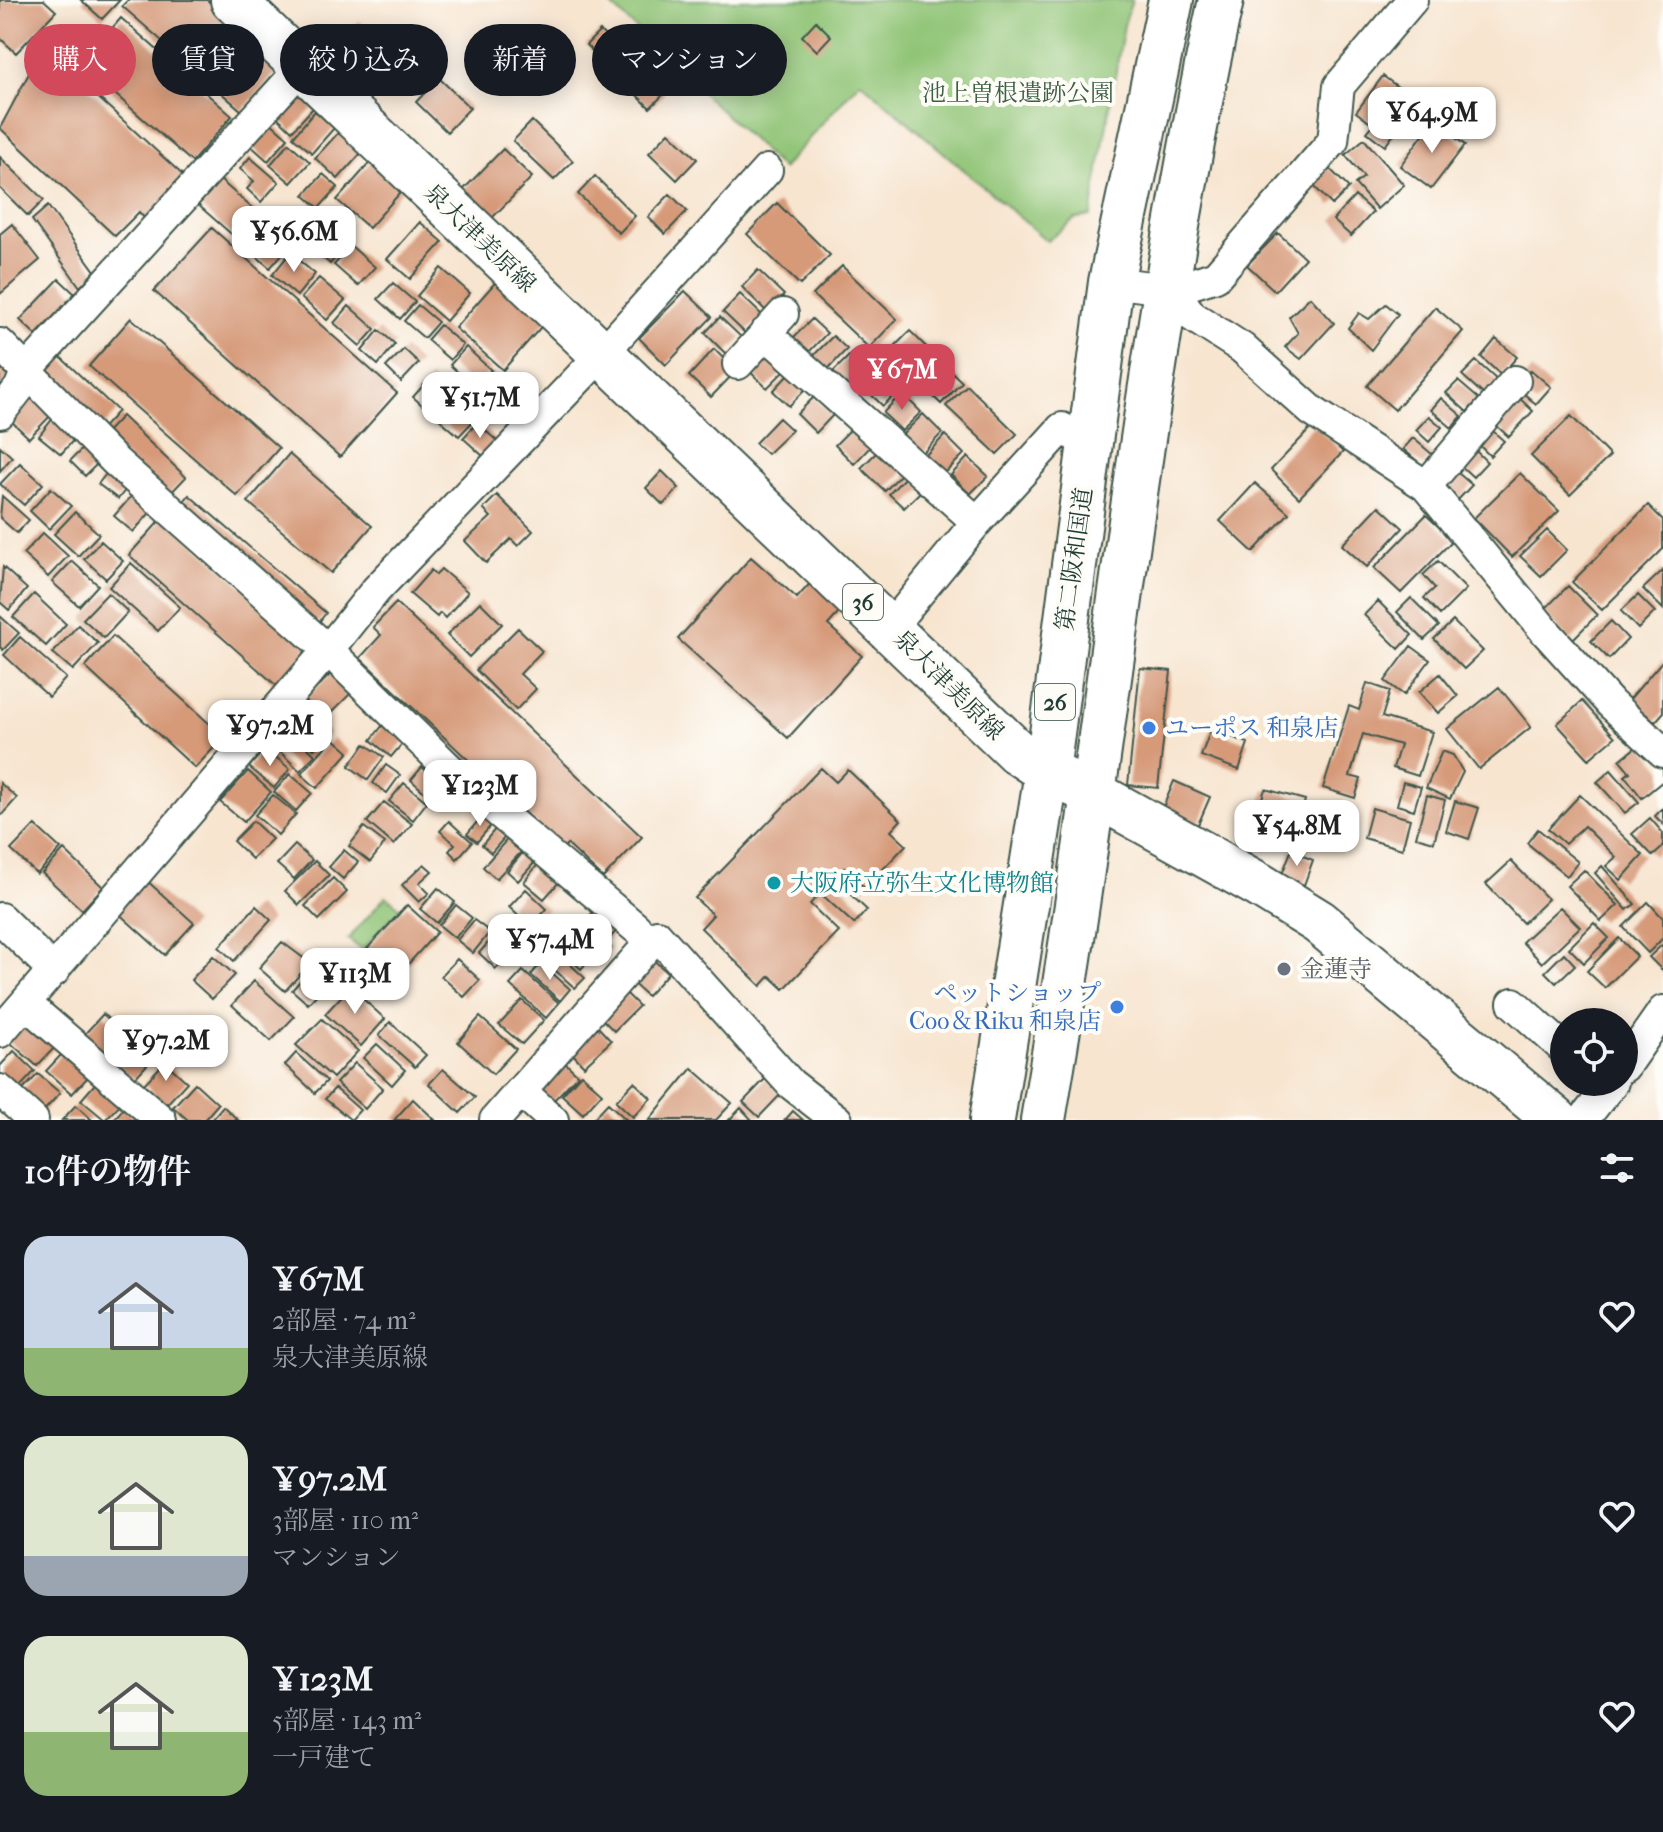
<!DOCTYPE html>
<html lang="ja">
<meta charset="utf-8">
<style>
:root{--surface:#171b24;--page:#20242c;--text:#f1f3f6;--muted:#9ea1a6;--accent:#d1495b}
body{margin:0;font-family:"IM FELL French Canon","Noto Serif JP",serif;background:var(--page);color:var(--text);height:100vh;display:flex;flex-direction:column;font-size:30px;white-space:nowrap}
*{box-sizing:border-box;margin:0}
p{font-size:26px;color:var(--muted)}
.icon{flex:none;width:44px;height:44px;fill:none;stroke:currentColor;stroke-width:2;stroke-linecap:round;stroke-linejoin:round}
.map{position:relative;height:1120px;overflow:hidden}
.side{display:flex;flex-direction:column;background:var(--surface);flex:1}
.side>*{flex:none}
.guide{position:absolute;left:24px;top:24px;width:800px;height:72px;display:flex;gap:16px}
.buttons{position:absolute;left:1550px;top:1008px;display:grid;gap:16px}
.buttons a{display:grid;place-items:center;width:88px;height:88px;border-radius:50%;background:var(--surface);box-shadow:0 4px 20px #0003;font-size:40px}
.price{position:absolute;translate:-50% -68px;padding:0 18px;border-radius:16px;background:#fff;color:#222;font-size:26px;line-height:52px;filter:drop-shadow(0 2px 4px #0008)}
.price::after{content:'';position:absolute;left:50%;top:48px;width:24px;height:18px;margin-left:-12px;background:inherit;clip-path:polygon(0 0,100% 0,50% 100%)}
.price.current{background:var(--accent);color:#fff}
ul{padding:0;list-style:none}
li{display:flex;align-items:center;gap:24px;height:200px;padding:0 24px}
li span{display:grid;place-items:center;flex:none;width:224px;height:160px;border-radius:24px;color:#555}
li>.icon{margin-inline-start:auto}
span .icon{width:96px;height:96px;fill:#fffc;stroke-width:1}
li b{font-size:34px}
h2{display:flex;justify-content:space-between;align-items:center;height:96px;padding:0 24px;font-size:34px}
.pill{padding:0 28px;border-radius:36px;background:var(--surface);box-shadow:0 4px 20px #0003;font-size:28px;line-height:72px}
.pill.current{background:var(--accent);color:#fff}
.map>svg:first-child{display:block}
.green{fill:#90c476;stroke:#588055;stroke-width:2}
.building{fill:#d69a79}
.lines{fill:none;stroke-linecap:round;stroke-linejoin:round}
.street-casing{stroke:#3f564b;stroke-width:34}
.primary-casing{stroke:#3f564b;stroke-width:48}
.highway-casing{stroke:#3f564b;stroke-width:48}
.street{stroke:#fff;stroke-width:30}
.primary{stroke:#fff;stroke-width:44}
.highway{stroke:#fff;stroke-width:44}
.shop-dot{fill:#3f7fe0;stroke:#fdfcf7;stroke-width:3}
.culture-dot{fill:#0f9aa8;stroke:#fdfcf7;stroke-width:3}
.worship-dot{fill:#6b7280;stroke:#fdfcf7;stroke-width:3}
.labels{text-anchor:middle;stroke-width:8;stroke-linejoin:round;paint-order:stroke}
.shield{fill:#fdfcf7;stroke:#62766e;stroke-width:2}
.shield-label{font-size:22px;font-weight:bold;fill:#1f3d34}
.park-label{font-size:24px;fill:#3b5f44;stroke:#fdfcf7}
.street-label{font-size:24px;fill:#1f3d34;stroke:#fdfcf7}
.shop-label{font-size:24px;fill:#366cbe;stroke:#fdfcf7;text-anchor:start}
.culture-label{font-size:24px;fill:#0d838f;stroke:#fdfcf7;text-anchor:start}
.worship-label{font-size:24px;fill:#5b616d;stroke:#fdfcf7;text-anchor:start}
</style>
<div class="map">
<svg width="1663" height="1120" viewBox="0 0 1663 1120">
<rect width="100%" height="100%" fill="#fdfcf7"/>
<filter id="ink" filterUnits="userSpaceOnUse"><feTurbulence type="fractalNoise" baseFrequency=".0125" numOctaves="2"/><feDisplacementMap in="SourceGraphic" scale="16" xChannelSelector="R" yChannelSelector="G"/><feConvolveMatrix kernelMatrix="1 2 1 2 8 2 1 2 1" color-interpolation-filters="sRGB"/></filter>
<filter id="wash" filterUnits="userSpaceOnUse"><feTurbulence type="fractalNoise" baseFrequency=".006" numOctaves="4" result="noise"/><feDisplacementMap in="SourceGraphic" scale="32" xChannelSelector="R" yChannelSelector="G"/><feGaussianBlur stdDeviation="1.8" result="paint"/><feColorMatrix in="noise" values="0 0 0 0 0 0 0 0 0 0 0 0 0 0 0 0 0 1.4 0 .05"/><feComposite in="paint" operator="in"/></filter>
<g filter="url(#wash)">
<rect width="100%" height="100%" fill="#f7e5d0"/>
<path class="green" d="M606,0H1132L1124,25L1091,216L1075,219L1047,241L860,81L782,169Z
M386,896L401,908L362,950L348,939Z"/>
<g id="blocks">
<path class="building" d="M0,0H44L56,11L16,53L0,38Z
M81,0H120L102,19Z
M128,0H207L282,66L242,111L122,6Z
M121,18L232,116L192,162L81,64Z
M359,21L380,42L351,71L330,51Z
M816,21L831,36L817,51L802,36Z
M79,27L94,40L75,60L61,46Z
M751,30L764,43L755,52L741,40Z
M600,31L665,93L650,108L586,45Z
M43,47L186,178L146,220L139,212L115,236L0,128Z
M1383,76L1418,102L1385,146L1367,132L1373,125L1356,112Z
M439,78L470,108L447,132L416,102Z
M296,93L313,108L292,131L276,116Z
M315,111L334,128L312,153L293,137Z
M532,121L573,161L554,180L513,141Z
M1433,121L1465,145L1431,189L1400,166Z
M270,122L288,138L268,161L250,145Z
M339,132L362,152L338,179L315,158Z
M669,132L697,159L677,180L649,153Z
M1364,139L1404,185L1377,209L1355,184L1364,177L1345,155Z
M289,143L310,162L291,183L270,165Z
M503,149L532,177L491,219L462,191Z
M0,157L44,200L28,216L0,188Z
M250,157L279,182L261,202L247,189L254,181L240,169Z
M375,157L407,185L369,228L337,200Z
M1329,168L1349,188L1332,205L1312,184Z
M323,174L338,187L319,208L304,195Z
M595,176L635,216L619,233L578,194Z
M219,179L292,243L270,268L197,204Z
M670,194L687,211L665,234L648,217Z
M1355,196L1373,212L1351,236L1333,220Z
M777,203L830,255L800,285L747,234Z
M48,206L95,271L80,287L32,220Z
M325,222L348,243L330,264L307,243Z
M420,222L443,242L410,279L387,259Z
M12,224L40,260L0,294V234Z
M212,228L397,393L340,457L154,291Z
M1278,233L1305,258L1275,291L1247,265Z
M351,246L375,267L358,286L334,265Z
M290,253L315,274L297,296L272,275Z
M842,266L897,319L869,348L813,295Z
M441,268L470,293L446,321L417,296Z
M758,270L784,295L767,312L742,287Z
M500,277L548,319L503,370L455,328Z
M319,278L345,300L327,320L301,298Z
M59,279L75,294L36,335L20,320Z
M393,283L415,302L400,319L378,299Z
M685,291L712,317L666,365L639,338Z
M740,294L763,316L745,333L723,312Z
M1310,297L1334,323L1301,359L1285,347L1298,333L1289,317Z
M1386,304L1398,314L1371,350L1348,328L1359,313L1369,319Z
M418,305L438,322L424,338L404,321Z
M349,306L375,329L360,346L334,323Z
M1435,307L1463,331L1395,410L1367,386Z
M720,317L742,338L726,354L705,333Z
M131,318L279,448L237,496L89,366Z
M812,319L827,333L808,353L793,338Z
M440,325L463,345L450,360L427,340Z
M379,330L395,344L378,365L362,351Z
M910,331L962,382L941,404L888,353Z
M833,336L847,349L827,370L813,356Z
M1496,339L1517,357L1501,375L1481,357Z
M466,347L491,370L475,388L450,365Z
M764,347L786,369L767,388L745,367Z
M404,349L419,363L401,382L386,367Z
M714,349L736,371L711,397L689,376Z
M53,350L118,411L99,432L33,371Z
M852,353L868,368L849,388L833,372Z
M1476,361L1498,381L1484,395L1462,375Z
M0,367L10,377L0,387Z
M877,369L899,390L883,406L861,385Z
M1531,370L1551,387L1536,404L1516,387Z
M792,371L808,387L789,406L773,391Z
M492,373L508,388L495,402L478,388Z
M430,378L449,395L432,414L413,397Z
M1458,381L1479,399L1467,412L1446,393Z
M967,385L1017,434L997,454L946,406Z
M1512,391L1533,411L1509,437L1488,418Z
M514,392L528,404L514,420L500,408Z
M32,393L53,413L29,438L8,418Z
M902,393L921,412L902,431L883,413Z
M814,397L833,415L816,433L797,414Z
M1441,398L1462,416L1452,428L1431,410Z
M453,401L474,420L459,436L438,418Z
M923,414L942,433L922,454L902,435Z
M122,416L186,477L167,497L103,436Z
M1429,416L1442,427L1429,442L1416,430Z
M1571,416L1610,456L1570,495L1531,456Z
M54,417L77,436L61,454L39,436Z
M779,418L792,430L767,454L755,443Z
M477,423L497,441L483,456L463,438Z
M1485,424L1504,441L1490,456L1472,438Z
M1314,425L1343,452L1299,498L1271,470Z
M853,427L872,445L854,464L835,445Z
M945,435L964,454L943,475L924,457Z
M1413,438L1433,455L1423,466L1403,449Z
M87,444L102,459L85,476L70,461Z
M0,446L12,457L0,471Z
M880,449L903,472L885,491L861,468Z
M1475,450L1487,462L1473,477L1461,466Z
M289,454L372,526L331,573L248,502Z
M968,457L988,476L970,494L951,475Z
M20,463L43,484L24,505L0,484Z
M1450,466L1472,485L1456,502L1434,483Z
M110,469L130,484L118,499L98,484Z
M662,471L679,488L663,505L646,488Z
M1520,473L1559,511L1512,557L1474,518Z
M908,474L923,489L904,508L889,494Z
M1255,483L1289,513L1253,552L1220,521Z
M51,488L71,506L49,529L30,511Z
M136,491L155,507L133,532L114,516Z
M189,495L326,613L315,627L178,509Z
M497,495L533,531L518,546L511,539L486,563L465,541L491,517L483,509Z
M2,496L29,520L17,533L0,518Z
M1648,505L1663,520V549L1602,610L1572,582Z
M1379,506L1403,528L1367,567L1342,545Z
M75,512L99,534L78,556L54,534Z
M1426,515L1453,540L1401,593L1374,568Z
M164,516L312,649L278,687L129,555Z
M1547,530L1567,550L1541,576L1520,556Z
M43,533L68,556L48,577L23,554Z
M101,541L123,561L106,579L84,559Z
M751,557L797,598L814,579L845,606L828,625L862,656L788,738L678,639Z
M72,561L98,585L79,606L52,582Z
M1438,561L1466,589L1440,615L1424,598L1435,588L1423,575Z
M131,563L180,607L158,631L109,587Z
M3,567L27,589L9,610L0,602Z
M441,569L468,592L445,618L440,613L437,617L410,594L431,570L436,575Z
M1663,570V609L1643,589Z
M1568,586L1597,615L1571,641L1542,612Z
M108,593L128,612L104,638L83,619Z
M34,594L66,624L46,646L13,617Z
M1638,595L1655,612L1638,629L1621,611Z
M1411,598L1439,626L1424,640L1397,612Z
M1378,601L1412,635L1399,649L1364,615Z
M480,602L502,624L469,657L447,635Z
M396,603L642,837L603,878L567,844L563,849L360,658L381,635L373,627Z
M0,616L19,633L3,650L0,647Z
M1453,621L1483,651L1464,669L1434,639Z
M1611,621L1628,639L1609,659L1591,641Z
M78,625L98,643L73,670L53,653Z
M518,628L542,651L520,674L536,689L516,710L476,670Z
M113,636L224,737L195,768L85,667Z
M20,637L66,678L49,697L4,655Z
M1411,646L1430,660L1404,695L1385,681Z
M1663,660V713L1655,722L1629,700Z
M1140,668L1171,671L1158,788L1128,785Z
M335,670L354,690L324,720L304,700Z
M1440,674L1458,696L1438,713L1419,692Z
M1367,683L1390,691L1382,717L1432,732L1418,776L1393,768L1400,745L1363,734L1350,776L1361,779L1355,798L1323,788L1349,706L1359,710Z
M1499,687L1531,727L1479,769L1447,729Z
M1582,701L1615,737L1589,759L1557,724Z
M304,709L329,733L314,749L288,724Z
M387,720L408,737L391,757L371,740Z
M1211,729L1248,743L1239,770L1201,756Z
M292,732L315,755L300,771L276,748Z
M333,738L349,752L317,788L301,774Z
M1641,743L1663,770V781L1642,798L1625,776L1630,772L1620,760Z
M365,744L384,757L368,780L349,766Z
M265,748L290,769L274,788L249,767Z
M1442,751L1453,755L1463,772L1450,799L1426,788Z
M386,765L400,775L387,793L373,783Z
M422,767L443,786L432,799L411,780Z
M821,768L836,782L848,770L901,820L891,831L906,845L865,888L844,868L834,879L867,910L854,924L820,893L810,904L839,932L784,989L770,976L761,986L701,928L713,915L695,898Z
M1611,770L1639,802L1625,813L1597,782Z
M248,771L271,792L244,822L220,802Z
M290,774L312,793L296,811L274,792Z
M1174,781L1210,797L1197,827L1161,812Z
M1403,782L1421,787L1414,810L1397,805Z
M0,783L17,798L0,817Z
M404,783L427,802L413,820L389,801Z
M1265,789L1305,800L1296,835L1274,848L1249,839Z
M273,795L296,814L278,835L255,815Z
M1427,795L1445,800L1434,842L1416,837Z
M1580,795L1643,855L1621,880L1606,866L1616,857L1584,826L1565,844L1548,829Z
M1455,801L1479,808L1469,839L1446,831Z
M384,802L412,824L394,845L367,822Z
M1372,808L1410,819L1402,849L1364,838Z
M1663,808V824L1655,816Z
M1308,810L1336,813L1332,842L1304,838Z
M483,815L493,823L477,842L467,834Z
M1650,818L1663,833V847L1653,856L1632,834Z
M253,821L272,839L252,859L233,841Z
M449,821L472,842L457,859L449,851L455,844L440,831Z
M35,825L61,849L37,874L11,850Z
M364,827L385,843L370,862L349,846Z
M496,828L505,837L491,853L482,845Z
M1538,829L1578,862L1567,876L1527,843Z
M509,837L523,850L496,879L483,867Z
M295,845L312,860L294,879L277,864Z
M64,850L103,887L82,910L42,873Z
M344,850L358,862L343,879L329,867Z
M524,851L536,861L518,881L507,871Z
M1291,851L1313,860L1304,885L1281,877Z
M315,861L329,875L299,905L285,891Z
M1511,861L1548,899L1523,923L1486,884Z
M539,863L560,881L544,899L524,882Z
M424,864L432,871L419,883L429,893L419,902L402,885Z
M1602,866L1635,904L1627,910L1595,873Z
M1584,870L1618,905L1601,921L1567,886Z
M333,878L347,892L319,920L305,906Z
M145,879L194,923L165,955L116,911Z
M438,888L455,902L437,923L420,909Z
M526,889L547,909L530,927L509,907Z
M1648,902L1663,918V938L1648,953L1623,927Z
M407,905L437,932L401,972L387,959L382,966L365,951Z
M456,905L472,918L455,938L439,925Z
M256,906L271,920L234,961L219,947Z
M1560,907L1580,927L1542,963L1522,942Z
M596,909L618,929L607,941L585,921Z
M474,920L490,932L473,953L457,940Z
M583,923L611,948L600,959L572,934Z
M1594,923L1609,938L1584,963L1569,948Z
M565,932L592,957L581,969L554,944Z
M497,933L515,948L496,969L479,953Z
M1619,938L1637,956L1605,988L1587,971Z
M282,942L310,963L285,991L259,968Z
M1663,944V971L1649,957Z
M557,952L585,978L575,988L547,963Z
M1564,953L1575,965L1556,983L1545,972Z
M213,956L235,975L212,999L191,980Z
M649,956L668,973L647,996L628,979Z
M457,959L480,980L464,997L441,976Z
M541,963L570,989L560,1001L531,975Z
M313,967L329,981L308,1004L292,990Z
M523,971L559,1003L546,1018L510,985Z
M254,981L294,1017L271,1041L232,1005Z
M350,987L385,1019L361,1046L325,1014Z
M622,989L639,1006L614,1031L597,1014Z
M522,1000L544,1020L522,1044L499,1025Z
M103,1014L124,1034L103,1056L82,1037Z
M480,1017L516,1049L493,1074L458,1042Z
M25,1018L56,1046L37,1066L6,1039Z
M322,1019L358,1051L333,1078L296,1045Z
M390,1022L426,1055L415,1067L379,1035Z
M598,1027L611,1041L584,1066L571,1052Z
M131,1036L154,1057L134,1079L111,1058Z
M377,1044L405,1070L392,1085L363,1058Z
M14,1051L35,1071L18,1089L0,1073V1066Z
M296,1053L327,1081L315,1093L285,1065Z
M62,1054L88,1077L72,1094L46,1071Z
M559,1057L578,1075L552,1102L533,1084Z
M165,1062L187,1082L166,1105L144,1084Z
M355,1063L383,1088L365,1109L336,1083Z
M692,1068L732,1103L716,1120H649Z
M443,1069L475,1097L460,1113L429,1084Z
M38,1074L60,1093L41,1114L19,1094Z
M581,1074L602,1093L583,1114L562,1095Z
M100,1078L124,1100L105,1120L81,1100Z
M766,1078L782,1093L759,1117L743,1102Z
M634,1082L651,1098L633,1117L616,1101Z
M195,1083L218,1104L204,1120H188L173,1107Z
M335,1088L360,1110L351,1120L325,1099Z
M413,1099L435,1120H394Z
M608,1103L627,1120L594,1118Z
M76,1105L92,1120H62Z
M223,1106L238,1120H211Z
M124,1108L137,1120H113Z
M741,1108L752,1120H729Z
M793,1111L803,1120H785Z"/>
</g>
</g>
<g filter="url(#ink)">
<use href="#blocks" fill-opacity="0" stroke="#3f564b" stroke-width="2"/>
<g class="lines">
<defs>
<path id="street" d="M1111,282L1173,290L1216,276L1333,141L1339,86L1412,0
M1173,290L1192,316L1242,348L1312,411L1426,486L1545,631L1611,704L1663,752
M765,333L977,522
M0,344L115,461L328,650L463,782L636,928
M738,364L783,314
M0,413L20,387L26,371L302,67
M1426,486L1515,381
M890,628L977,522L1062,428L1090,445
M0,918L54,971
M25,1003L161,1120
M1513,1003L1564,1049
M0,1032L328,650L376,590L602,354L767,170
M1624,1067L1663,1011
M0,1090L33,1120
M521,1091L553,1120
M495,1120L657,935L791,1084L837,1120
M1583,1120L1613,1082"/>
<path id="primary" d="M233,0L1017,752L1047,772L1095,794L1259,885L1319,922L1556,1120"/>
<path id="highway" d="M992,1120L1047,772L1111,282L1171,0
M1043,1120C1107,747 1140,370 1221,0"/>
</defs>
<use href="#street" class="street-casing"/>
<use href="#primary" class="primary-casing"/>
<use href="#highway" class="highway-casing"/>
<use href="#street" class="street"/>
<use href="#primary" class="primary"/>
<use href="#highway" class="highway"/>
</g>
</g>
<g class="shop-dot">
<circle cx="1149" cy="728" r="8"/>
<circle cx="1117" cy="1007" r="8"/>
</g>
<circle class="culture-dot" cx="774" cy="883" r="8"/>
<circle class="worship-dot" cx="1284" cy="969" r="8"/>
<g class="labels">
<g class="shield">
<rect x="843" y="584" width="40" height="36" rx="6"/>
<rect x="1035" y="684" width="40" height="36" rx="6"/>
</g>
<g class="shield-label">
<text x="863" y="610">36</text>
<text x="1055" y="710">26</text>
</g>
<g class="park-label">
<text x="1018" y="101">池上曽根遺跡公園</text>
</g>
<g class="street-label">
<text transform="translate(480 238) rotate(44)" y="8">泉大津美原線</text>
<text transform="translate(1074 559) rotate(-82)" y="8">第二阪和国道</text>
<text transform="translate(949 685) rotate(45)" y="8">泉大津美原線</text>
</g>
<g class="shop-label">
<text x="1165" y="736">ユーポス 和泉店</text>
<text x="1101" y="1001" text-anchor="end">ペットショップ<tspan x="1101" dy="28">Coo＆Riku 和泉店</tspan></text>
</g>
<g class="culture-label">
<text x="790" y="891">大阪府立弥生文化博物館</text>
</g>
<g class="worship-label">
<text x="1300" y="977">金蓮寺</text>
</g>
</g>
</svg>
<div class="buttons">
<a><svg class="icon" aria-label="locate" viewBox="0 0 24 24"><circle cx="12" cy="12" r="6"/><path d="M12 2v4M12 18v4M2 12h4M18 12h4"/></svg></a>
</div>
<b class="price" style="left:1432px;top:155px">¥64.9M</b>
<b class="price" style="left:294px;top:274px">¥56.6M</b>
<b class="price current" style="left:902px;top:412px">¥67M</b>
<b class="price" style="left:480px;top:440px">¥51.7M</b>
<b class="price" style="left:270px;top:768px">¥97.2M</b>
<b class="price" style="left:480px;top:828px">¥123M</b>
<b class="price" style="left:1297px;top:868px">¥54.8M</b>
<b class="price" style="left:550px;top:982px">¥57.4M</b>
<b class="price" style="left:355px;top:1016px">¥113M</b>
<b class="price" style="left:166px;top:1083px">¥97.2M</b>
<div class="guide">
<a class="pill current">購入</a>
<a class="pill">賃貸</a>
<a class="pill">絞り込み</a>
<a class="pill">新着</a>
<a class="pill">マンション</a>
</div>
</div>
<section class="side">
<h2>10件の物件<svg class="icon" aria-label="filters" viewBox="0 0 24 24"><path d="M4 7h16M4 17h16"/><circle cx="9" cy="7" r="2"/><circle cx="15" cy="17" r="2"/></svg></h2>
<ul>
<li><span style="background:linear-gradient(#c9d6e8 70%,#8fb573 0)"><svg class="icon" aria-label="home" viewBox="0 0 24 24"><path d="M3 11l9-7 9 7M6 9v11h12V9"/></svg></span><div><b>¥67M</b><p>2部屋 · 74 m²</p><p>泉大津美原線</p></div><svg class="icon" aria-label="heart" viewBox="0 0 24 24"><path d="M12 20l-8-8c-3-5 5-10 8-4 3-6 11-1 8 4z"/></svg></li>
<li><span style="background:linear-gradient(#dfe7d0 75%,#9aa5b1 0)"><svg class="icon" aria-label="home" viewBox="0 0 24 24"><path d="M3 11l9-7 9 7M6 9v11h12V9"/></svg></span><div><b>¥97.2M</b><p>3部屋 · 110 m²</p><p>マンション</p></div><svg class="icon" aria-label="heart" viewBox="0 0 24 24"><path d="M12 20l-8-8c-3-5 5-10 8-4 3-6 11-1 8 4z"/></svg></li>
<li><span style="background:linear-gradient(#dfe7d0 60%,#8fb573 0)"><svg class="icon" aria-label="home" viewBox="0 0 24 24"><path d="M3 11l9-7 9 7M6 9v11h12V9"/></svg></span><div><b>¥123M</b><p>5部屋 · 143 m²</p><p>一戸建て</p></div><svg class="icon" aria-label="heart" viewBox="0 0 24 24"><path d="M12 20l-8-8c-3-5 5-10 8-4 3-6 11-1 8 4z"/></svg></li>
</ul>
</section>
